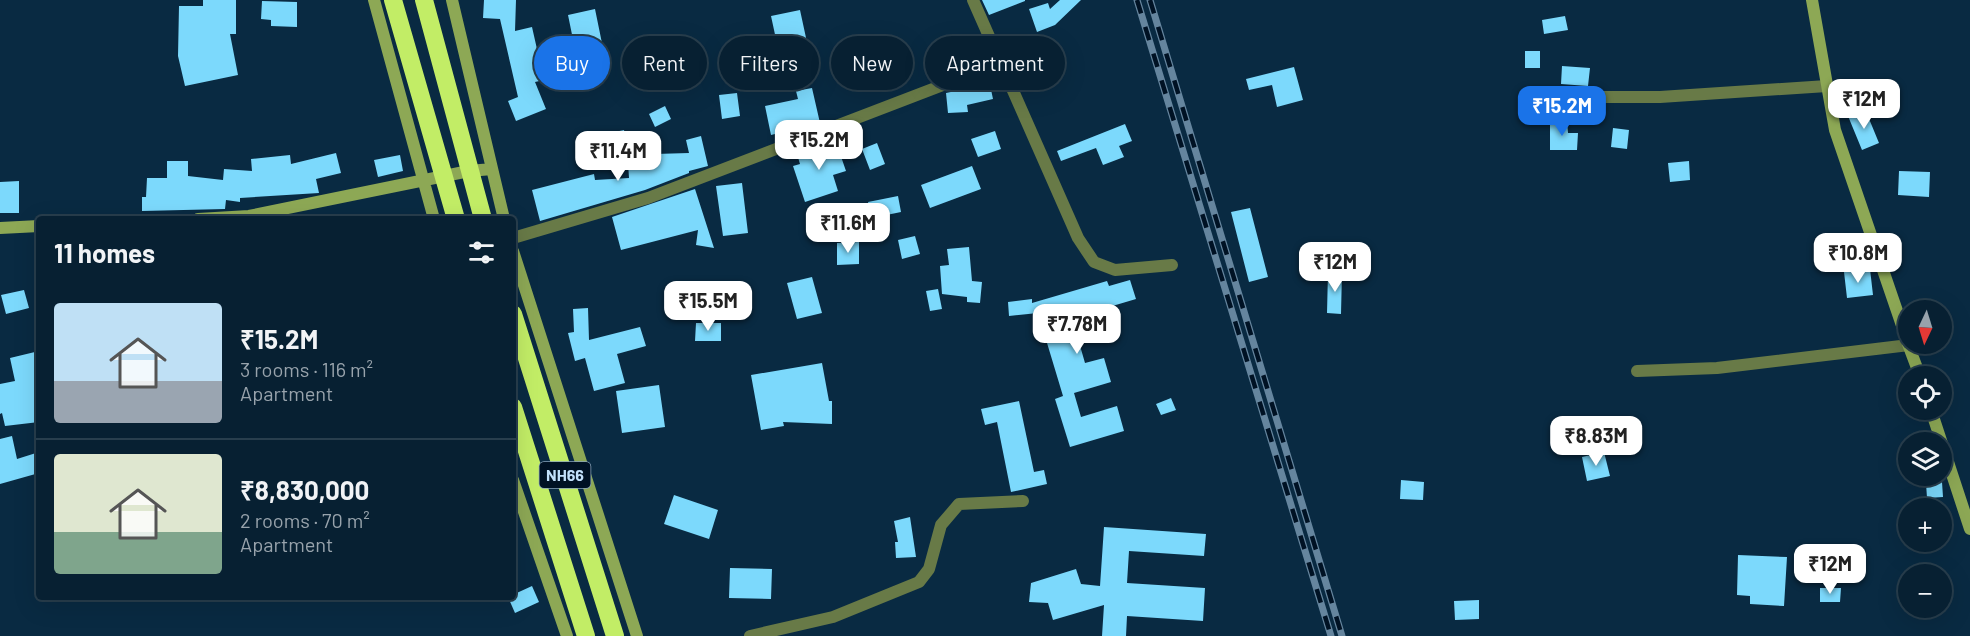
<!DOCTYPE html>
<meta charset="utf-8">
<style>
:root{--surface:#072032;--page:#152d3e;--text:#f1f3f6;--muted:#98a3ac;--line:#283e4d;--accent:#1a73e8}
body{margin:0;font-family:Barlow,sans-serif;background:var(--page);color:var(--text);height:100vh;display:flex;flex-direction:column;font-size:22px;white-space:nowrap}
*{box-sizing:border-box;margin:0}
p{font-size:20px;color:var(--muted)}
.icon{flex:none;width:33px;height:33px;fill:none;stroke:currentColor;stroke-width:2;stroke-linecap:round;stroke-linejoin:round}
.map{position:relative;flex:1;overflow:hidden}
.side{position:absolute;left:36px;top:216px;width:480px;height:384px;display:flex;flex-direction:column;background:var(--surface);border-radius:6px;box-shadow:0 6px 24px #0002,0 0 0 2px var(--line)}
.side>*{flex:none}
.guide{position:absolute;left:534px;top:36px;width:570px;height:54px;display:flex;gap:12px}
.needle{width:39px;rotate:184deg}
.tools{position:absolute;left:1898px;top:300px;display:grid;gap:12px}
.tools a{display:grid;place-items:center;width:54px;height:54px;border-radius:50%;background:var(--surface);box-shadow:0 6px 24px #0002,0 0 0 2px var(--line);font-size:30px}
.price{position:absolute;translate:-50% -51px;padding:0 14px;border-radius:12px;background:#fff;color:#222;font-size:20px;line-height:39px;filter:drop-shadow(0 2px 3px #0008)}
.price::after{content:'';position:absolute;left:50%;top:36px;width:18px;height:14px;margin-left:-9px;background:inherit;clip-path:polygon(0 0,100% 0,50% 100%)}
.price.selected{background:var(--accent);color:#fff}
ul{padding:0;list-style:none}
li{display:flex;align-items:center;gap:18px;height:150px;padding:0 18px}
li+li{border-top:2px solid var(--line)}
li span{display:grid;place-items:center;flex:none;width:168px;height:120px;border-radius:6px;color:#555}
li>.icon{margin-inline-start:auto}
span .icon{width:72px;height:72px;fill:#fffc;stroke-width:1}
li b{font-size:26px}
h2{display:flex;justify-content:space-between;align-items:center;height:72px;padding:0 18px;font-size:26px}
.chip{padding:0 21px;border-radius:27px;background:var(--surface);box-shadow:0 6px 24px #0002,0 0 0 2px var(--line);font-size:21px;line-height:54px}
.chip.selected{background:var(--accent);color:#fff}
.map>svg:first-child{display:block}
.building{fill:#7cd9fc}
.lines{fill:none;stroke-linecap:round;stroke-linejoin:round}
.street{stroke:#687a47;stroke-width:12}
.secondary{stroke:#8da855;stroke-width:12}
.highway{stroke:#c2ed66;stroke-width:18}
.rail-casing{stroke:#65859e;stroke-width:7}
.rail{stroke:#001224;stroke-width:4.5;stroke-dasharray:14;stroke-linecap:butt}
.labels{text-anchor:middle;stroke-width:6;stroke-linejoin:round;paint-order:stroke}
.shield{fill:#001224;stroke:#88a3ba;stroke-width:1.5}
.shield-label{font-size:16px;font-weight:bold;fill:#c2e1fb}
</style>
<div class="map">
<svg width="1970" height="636" viewBox="0 0 1970 636">
<rect width="100%" height="100%" fill="#092a42"/>
<path class="building" d="M203,0H236V34H230L238,75L185,86L178,56L179,6H203Z
M484,0H516L515,31L532,27L544,80L535,82L546,109L516,121L508,101L518,97L500,19L483,18Z
M982,0H1025V1L989,15Z
M1060,0H1081L1055,25L1037,32L1029,9L1048,3L1050,9Z
M262,1L297,2V27L271,26V20L261,19Z
M595,9L604,53L577,59L568,15Z
M800,10L808,47L779,53L771,16Z
M1565,16L1568,30L1544,34L1542,20Z
M1525,51H1540V68H1525Z
M1044,52L1050,74L1019,84L1012,61Z
M666,56L698,57V75H666Z
M900,56L907,72L882,81L876,65Z
M1562,66L1590,68L1588,86L1561,84Z
M1294,67L1303,100L1277,107L1272,85L1249,90L1246,79Z
M989,80L993,99L967,105L968,112L948,113L946,93L970,88L969,85Z
M812,88L820,123L771,135L765,106L798,99L796,91Z
M737,93L740,116L722,119L719,95Z
M665,106L671,119L655,127L649,114Z
M1865,109L1879,143L1862,150L1848,116Z
M1567,120L1568,133H1578L1577,150H1550V122Z
M1125,124L1132,141L1119,146L1124,157L1103,165L1096,148L1061,161L1057,151Z
M1613,128L1629,130L1627,149L1611,147Z
M624,130L626,141L612,147L610,133Z
M995,131L1001,149L978,157L971,139Z
M701,136L708,166L689,171V173L645,190L540,221L532,190L594,174L595,180L629,178L628,163L656,162L655,154L689,153L686,140Z
M836,142L846,171L833,175L838,191L805,202L793,166L800,164L797,154Z
M877,143L885,164L870,170L862,149Z
M336,153L341,173L316,179L319,193L240,198V202L226,200L225,209L142,211V197H146L147,178H167V161H188V176L223,180L224,169L252,171L251,159L290,155L291,164Z
M400,155L403,171L378,177L374,160Z
M1689,161L1690,180L1670,182L1668,163Z
M972,166L981,189L930,208L921,185Z
M1899,171L1930,172L1929,197L1898,195Z
M19,181V213H0V182Z
M742,183L748,233L723,236L716,186Z
M695,189L714,248L696,245L698,230L621,250L612,217Z
M898,196L901,212L872,218L868,202Z
M1250,208L1268,277L1249,282L1231,212Z
M915,236L920,254L902,259L898,240Z
M859,242V264L837,265V243Z
M969,247L972,281L982,282L980,303L967,302V297L942,294L940,266L949,265L947,249Z
M1870,269L1873,295L1847,298L1844,272Z
M1328,272H1342L1341,314L1327,313Z
M812,277L822,313L797,319L787,283Z
M1130,280L1136,299L1072,318L1085,363L1104,358L1111,382L1074,393L1081,417L1117,406L1124,431L1070,447L1055,399L1063,396L1038,313L1009,316L1008,302L1032,299V303L1107,281L1109,286Z
M938,289L942,309L930,311L926,291Z
M24,290L29,308L6,314L1,295Z
M588,308L589,340L640,327L646,346L617,354L625,383L594,391L585,358L575,361L568,333L574,332L573,309Z
M696,323H721V341H695Z
M39,351V422L5,426L2,413L0,414V384L15,381L10,358Z
M822,363L829,401H832V424L783,422L784,426L761,430L751,375Z
M659,385L665,427L622,433L616,391Z
M1171,398L1176,410L1161,415L1156,404Z
M1019,401L1034,472L1044,470L1047,484L1011,492L997,422L985,425L981,409Z
M12,436L17,459L36,453L39,473L0,484V439Z
M1604,452L1610,476L1587,481L1582,457Z
M1401,480L1424,482L1423,500L1400,499Z
M1942,482L1943,497L1927,498L1926,483Z
M674,495L718,510L709,539L664,524Z
M910,517L916,557L896,558L895,542H898L894,521Z
M1104,527L1206,534L1204,556L1129,551L1127,583L1205,588L1203,621L1127,616L1126,636H1102L1104,605L1053,620L1048,603L1029,602L1031,583L1076,569L1081,584L1100,586Z
M1738,555L1787,557L1784,606L1750,604V596L1737,595Z
M730,568L772,569L771,599L729,598Z
M532,586L539,602L515,613L508,597Z
M1820,588H1841L1840,602H1820Z
M1479,600V619L1455,620L1454,601Z"/>
<g class="lines">
<path class="street" d="M973,0L1078,238L1094,262L1115,270L1172,265
M1599,97H1660L1827,86
M513,238L648,198L1003,62
M1637,371L1717,368L1909,345
M750,636L833,617L919,582L929,569L941,525L959,504L1023,501"/>
<path class="secondary" d="M374,0L434,219
M452,0L504,219
M1812,0L1835,130L1908,343
M198,219L249,216L469,171L492,169
M0,228L39,226
M513,251L637,636
M1908,344L1920,376
M1931,410L1970,529
M513,480L567,636"/>
<path class="highway" d="M393,0L456,219
M424,0L483,219
M513,314L615,636
M513,407L586,636"/>
<defs>
<path id="rail" d="M1137,0L1331,636
M1150,0L1342,636"/>
</defs>
<use href="#rail" class="rail-casing"/>
<use href="#rail" class="rail"/>
</g>
<g class="labels">
<rect class="shield" x="539.5" y="462" width="51" height="26" rx="4.5"/>
<g class="shield-label">
<text x="565" y="481">NH66</text>
</g>
</g>
</svg>
<div class="tools">
<a><svg class="needle" viewBox="-14 -14 28 28"><path d="M0-13l5 13h-10z" fill="#e53935"/><path d="M0 13l5-13h-10z" fill="#98a3ac"/></svg></a>
<a><svg class="icon" aria-label="locate" viewBox="0 0 24 24"><circle cx="12" cy="12" r="6"/><path d="M12 2v4M12 18v4M2 12h4M18 12h4"/></svg></a>
<a><svg class="icon" aria-label="layers" viewBox="0 0 24 24"><path d="M12 4l9 5-9 5-9-5zM3 14l9 5 9-5"/></svg></a>
<a>+</a>
<a>−</a>
</div>
<b class="price" style="left:1864px;top:130px">₹12M</b>
<b class="price selected" style="left:1562px;top:137px">₹15.2M</b>
<b class="price" style="left:819px;top:171px">₹15.2M</b>
<b class="price" style="left:618px;top:182px">₹11.4M</b>
<b class="price" style="left:848px;top:254px">₹11.6M</b>
<b class="price" style="left:1858px;top:284px">₹10.8M</b>
<b class="price" style="left:1335px;top:293px">₹12M</b>
<b class="price" style="left:708px;top:332px">₹15.5M</b>
<b class="price" style="left:1077px;top:355px">₹7.78M</b>
<b class="price" style="left:1596px;top:467px">₹8.83M</b>
<b class="price" style="left:1830px;top:595px">₹12M</b>
<div class="guide">
<a class="chip selected">Buy</a>
<a class="chip">Rent</a>
<a class="chip">Filters</a>
<a class="chip">New</a>
<a class="chip">Apartment</a>
</div>
<section class="side">
<h2>11 homes<svg class="icon" aria-label="filters" viewBox="0 0 24 24"><path d="M4 7h16M4 17h16"/><circle cx="9" cy="7" r="2"/><circle cx="15" cy="17" r="2"/></svg></h2>
<ul>
<li><span style="background:linear-gradient(#bfe0f5 65%,#9aa5b1 0)"><svg class="icon" aria-label="home" viewBox="0 0 24 24"><path d="M3 11l9-7 9 7M6 9v11h12V9"/></svg></span><div><b>₹15.2M</b><p>3 rooms · 116 m²</p><p>Apartment</p></div></li>
<li><span style="background:linear-gradient(#dfe7d0 65%,#7fa58c 0)"><svg class="icon" aria-label="home" viewBox="0 0 24 24"><path d="M3 11l9-7 9 7M6 9v11h12V9"/></svg></span><div><b>₹8,830,000</b><p>2 rooms · 70 m²</p><p>Apartment</p></div></li>
</ul>
</section>
</div>
